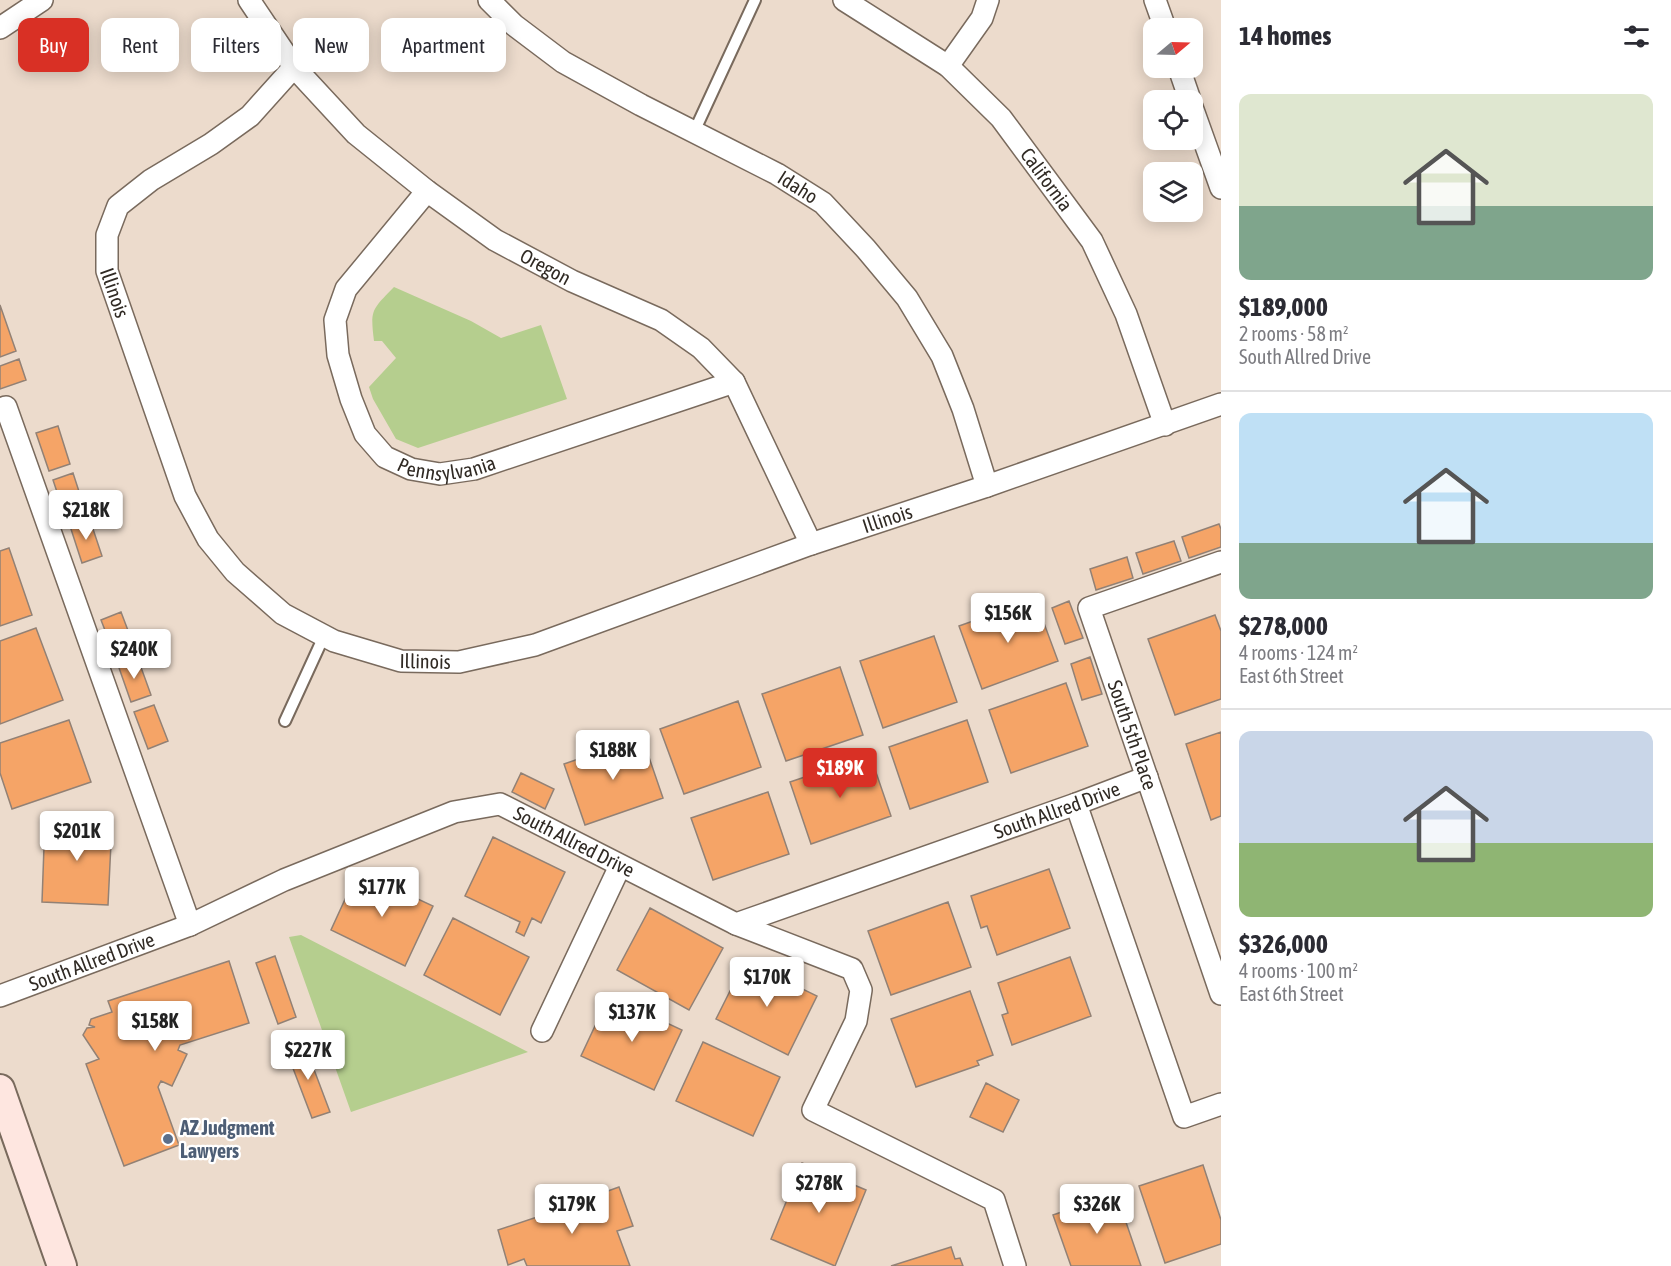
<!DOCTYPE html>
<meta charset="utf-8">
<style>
:root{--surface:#fff;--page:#f7f7f7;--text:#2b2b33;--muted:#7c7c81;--line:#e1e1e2;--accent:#d93025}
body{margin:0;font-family:"Asap Condensed",sans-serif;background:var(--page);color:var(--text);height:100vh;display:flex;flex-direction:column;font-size:22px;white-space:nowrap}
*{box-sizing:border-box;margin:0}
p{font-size:20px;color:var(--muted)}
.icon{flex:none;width:33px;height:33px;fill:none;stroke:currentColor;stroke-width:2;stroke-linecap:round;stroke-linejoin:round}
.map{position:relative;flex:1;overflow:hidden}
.side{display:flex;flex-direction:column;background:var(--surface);width:450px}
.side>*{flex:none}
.guide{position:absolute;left:18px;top:18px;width:570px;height:54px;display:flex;gap:12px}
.needle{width:39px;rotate:71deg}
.tools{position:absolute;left:1143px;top:18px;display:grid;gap:12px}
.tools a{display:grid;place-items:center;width:60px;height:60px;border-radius:12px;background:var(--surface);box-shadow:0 3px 15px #0003;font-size:30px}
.price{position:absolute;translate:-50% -51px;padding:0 14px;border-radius:6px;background:#fff;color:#222;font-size:20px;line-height:39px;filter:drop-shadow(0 2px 3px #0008)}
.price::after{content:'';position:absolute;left:50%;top:36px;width:18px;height:14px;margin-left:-9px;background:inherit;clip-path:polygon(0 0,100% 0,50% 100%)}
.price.active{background:var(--accent);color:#fff}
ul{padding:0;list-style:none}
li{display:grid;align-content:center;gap:12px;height:318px;padding:0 18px}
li+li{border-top:2px solid var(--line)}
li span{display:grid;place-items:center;height:186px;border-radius:12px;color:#555}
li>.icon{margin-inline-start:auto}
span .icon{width:108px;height:108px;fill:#fffc;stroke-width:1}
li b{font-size:26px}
h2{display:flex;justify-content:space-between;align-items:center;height:72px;padding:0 18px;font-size:26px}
.tag{padding:0 21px;border-radius:12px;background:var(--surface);box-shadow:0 3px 15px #0003;font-size:21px;line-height:54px}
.tag.active{background:var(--accent);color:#fff}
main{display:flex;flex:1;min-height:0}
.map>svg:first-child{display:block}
.green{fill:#b5ce8e}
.building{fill:#f5a467;stroke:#928175;stroke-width:1.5}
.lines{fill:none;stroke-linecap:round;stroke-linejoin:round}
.service-casing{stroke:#796a5d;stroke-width:14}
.minor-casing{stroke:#796a5d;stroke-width:24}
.secondary-casing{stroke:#796a5d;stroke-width:32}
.service{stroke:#fff;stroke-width:10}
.minor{stroke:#fff;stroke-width:21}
.secondary{stroke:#fee6e0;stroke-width:28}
.service-dot{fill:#5c6f8a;stroke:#fff;stroke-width:2}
.labels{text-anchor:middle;stroke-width:4.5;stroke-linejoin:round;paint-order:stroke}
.street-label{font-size:20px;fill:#302a24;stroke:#fff}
.service-label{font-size:20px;font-weight:bold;fill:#4e5e75;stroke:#fff;text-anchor:start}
</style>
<main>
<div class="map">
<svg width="1221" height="1266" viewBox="0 0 1221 1266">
<rect width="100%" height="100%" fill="#ecdbcc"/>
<path class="green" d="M394,287L471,321L501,338L541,325L567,399L418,448L396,439L373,399L369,387L396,358L382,341H374C370,309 372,310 394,287Z
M301,935L528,1052L351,1112L289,937Z"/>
<path class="building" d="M0,305L16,351L0,357Z
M19,359L26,380L0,389V366Z
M58,426L70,464L49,471L36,433Z
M73,473L85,510L65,516L53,480Z
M90,520L102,556L82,563L70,526Z
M1219,524L1221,529V547L1189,558L1182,537Z
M1174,541L1181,561L1143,574L1136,553Z
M9,548L32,615L0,626V551Z
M1127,557L1133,578L1096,590L1090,569Z
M1035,599L1058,661L982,689L959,626Z
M1069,601L1083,638L1065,644L1052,608Z
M121,612L135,649L115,656L101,620Z
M1215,615L1221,631V699L1175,715L1148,639Z
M36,628L63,700L0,724V641Z
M934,636L957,702L883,728L860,661Z
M1090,657L1102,694L1082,700L1071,664Z
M138,659L151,695L131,702L118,665Z
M840,667L863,735L786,761L762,694Z
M1066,683L1088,746L1011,773L989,710Z
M738,701L761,767L684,794L660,729Z
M154,705L168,741L148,749L134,712Z
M69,720L91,782L12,809L0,773V743Z
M967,720L988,782L910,809L889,747Z
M1221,732V816L1211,820L1186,744Z
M642,737L663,798L585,825L564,764Z
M870,755L891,816L811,844L790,782Z
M521,773L554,789L545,809L512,792Z
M768,792L789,854L713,880L691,818Z
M45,819L112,822L108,905L42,902Z
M493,837L565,872L541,923L532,918L524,936L516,932L520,922L465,896Z
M1049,869L1070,928L997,955L987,926L981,928L971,896Z
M358,871L433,906L405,966L331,930Z
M948,902L971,967L891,995L868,931Z
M650,908L723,948L689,1010L617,970Z
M453,918L529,957L500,1015L424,975Z
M275,956L296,1017L278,1024L256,963Z
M1070,957L1091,1016L1012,1045L1002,1015L1008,1013L998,983Z
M229,961L249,1023L180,1045L178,1050L187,1054L172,1086L161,1081L158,1087L179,1145L124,1166L86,1064L99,1059L83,1035L87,1028L95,1027L89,1025L91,1019L112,1012L108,1001Z
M745,961L817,996L788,1055L716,1019Z
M970,991L993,1055L977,1061L979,1065L916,1087L891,1019Z
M609,996L682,1030L654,1090L581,1056Z
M703,1042L780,1077L753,1136L676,1101Z
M304,1043L330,1112L312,1118L286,1050Z
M986,1083L1019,1100L1003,1132L970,1117Z
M802,1163L866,1190L835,1266L771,1239Z
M1203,1165L1221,1220V1244L1165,1263L1139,1186Z
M619,1187L633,1226L617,1231L630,1266H527L524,1259L508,1265L498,1230L549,1213L557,1208L569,1205Z
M1116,1193L1141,1266H1071L1053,1215Z
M951,1247L955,1259L960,1258L963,1266H891Z"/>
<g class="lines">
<defs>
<path id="service" d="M694,132L755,0
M285,721L324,636"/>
<g id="minor">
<path id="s1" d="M249,0L294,67L356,134L427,191L495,240L572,281L661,320L701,348L734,382L811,544"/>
<path id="s2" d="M489,0L514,25L563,62L641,105L777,174L823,203L866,249L907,298L942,356L963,409L987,486"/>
<path id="s3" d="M844,0L948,66L1001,118L1092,241L1126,314L1165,425"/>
<path d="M1155,0L1165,28"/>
<path d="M0,28L42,0"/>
<path d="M948,66L982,18L988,0"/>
<path id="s4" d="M294,67L250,116L211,144L151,180L118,206L107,235V271L185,496L208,539L235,572L283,614L334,641L401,661L459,662L535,645L811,544L987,486L1221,404"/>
<path d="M1179,68L1190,100"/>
<path d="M1192,107L1221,188"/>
<path id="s5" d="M427,191L346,289L335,320L338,355L351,399L365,434L385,457L411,469L440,474L474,469L734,382"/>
<path d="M0,409L6,407L190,925"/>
<path id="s6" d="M1221,562L1089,608L1221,994"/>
<path d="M1076,804L1184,1117L1221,1104"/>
<path d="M736,924L852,969L861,990L856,1021L813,1110L994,1200L1015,1266"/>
<path id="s7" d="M0,996L190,925L284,880L454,812L500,804L736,924L1076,804L1147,777"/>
<path d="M542,1031L620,866"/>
</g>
<path id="secondary" d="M0,1089L62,1266"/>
</defs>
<use href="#service" class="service-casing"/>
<use href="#minor" class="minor-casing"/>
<use href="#secondary" class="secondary-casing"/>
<use href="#service" class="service"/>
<use href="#minor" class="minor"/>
<use href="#secondary" class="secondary"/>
</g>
<circle class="service-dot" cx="168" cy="1139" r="6"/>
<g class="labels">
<g class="street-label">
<text dy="7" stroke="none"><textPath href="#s3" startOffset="274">California</textPath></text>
<text dy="7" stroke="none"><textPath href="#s2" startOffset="363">Idaho</textPath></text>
<text dy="7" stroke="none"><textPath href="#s1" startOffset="404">Oregon</textPath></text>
<text dy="7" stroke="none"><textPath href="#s4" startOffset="316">Illinois</textPath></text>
<text dy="7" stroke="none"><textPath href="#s5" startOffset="374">Pennsylvania</textPath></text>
<text dy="7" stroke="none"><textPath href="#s4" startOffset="1324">Illinois</textPath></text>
<text dy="7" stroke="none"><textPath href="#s4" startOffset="838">Illinois</textPath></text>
<text dy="7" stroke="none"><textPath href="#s6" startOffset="274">South 5th Place</textPath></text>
<text dy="7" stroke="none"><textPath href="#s7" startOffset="1142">South Allred Drive</textPath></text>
<text dy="7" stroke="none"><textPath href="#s7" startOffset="620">South Allred Drive</textPath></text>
<text dy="7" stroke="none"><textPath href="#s7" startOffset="98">South Allred Drive</textPath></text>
</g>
<g class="service-label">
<text x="180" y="1135">AZ Judgment<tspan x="180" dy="23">Lawyers</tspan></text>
</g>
</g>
</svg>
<div class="tools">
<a><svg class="needle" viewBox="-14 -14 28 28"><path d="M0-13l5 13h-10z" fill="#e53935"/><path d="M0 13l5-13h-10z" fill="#7c7c81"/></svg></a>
<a><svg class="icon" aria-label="locate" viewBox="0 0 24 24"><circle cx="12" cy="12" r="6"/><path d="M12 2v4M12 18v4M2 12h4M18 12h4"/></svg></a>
<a><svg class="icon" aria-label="layers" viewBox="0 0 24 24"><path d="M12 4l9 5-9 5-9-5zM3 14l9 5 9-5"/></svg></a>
</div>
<b class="price" style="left:86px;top:541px">$218K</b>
<b class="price" style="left:1008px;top:644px">$156K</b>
<b class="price" style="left:134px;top:680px">$240K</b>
<b class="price" style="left:613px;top:781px">$188K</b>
<b class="price active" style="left:840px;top:799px">$189K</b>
<b class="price" style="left:77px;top:862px">$201K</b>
<b class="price" style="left:382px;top:918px">$177K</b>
<b class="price" style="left:767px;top:1008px">$170K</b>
<b class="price" style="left:632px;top:1043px">$137K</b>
<b class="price" style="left:155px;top:1052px">$158K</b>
<b class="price" style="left:308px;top:1081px">$227K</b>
<b class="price" style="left:819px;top:1214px">$278K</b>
<b class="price" style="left:572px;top:1235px">$179K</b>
<b class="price" style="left:1097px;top:1235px">$326K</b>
<div class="guide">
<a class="tag active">Buy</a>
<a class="tag">Rent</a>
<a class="tag">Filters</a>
<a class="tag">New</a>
<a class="tag">Apartment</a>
</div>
</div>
<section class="side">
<h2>14 homes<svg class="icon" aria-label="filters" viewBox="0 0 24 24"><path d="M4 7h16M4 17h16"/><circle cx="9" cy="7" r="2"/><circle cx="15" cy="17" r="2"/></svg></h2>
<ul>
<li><span style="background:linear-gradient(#dfe7d0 60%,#7fa58c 0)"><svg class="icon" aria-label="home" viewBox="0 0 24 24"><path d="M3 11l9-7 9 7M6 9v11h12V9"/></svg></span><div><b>$189,000</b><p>2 rooms · 58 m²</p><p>South Allred Drive</p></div></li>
<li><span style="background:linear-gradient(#bfe0f5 70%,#7fa58c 0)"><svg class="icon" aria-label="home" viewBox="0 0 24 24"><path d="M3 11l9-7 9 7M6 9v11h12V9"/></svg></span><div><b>$278,000</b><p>4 rooms · 124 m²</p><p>East 6th Street</p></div></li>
<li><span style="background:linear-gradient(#c9d6e8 60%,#8fb573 0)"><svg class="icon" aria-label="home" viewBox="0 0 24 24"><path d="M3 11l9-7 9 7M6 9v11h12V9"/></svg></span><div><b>$326,000</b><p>4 rooms · 100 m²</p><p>East 6th Street</p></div></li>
</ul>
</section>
</main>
